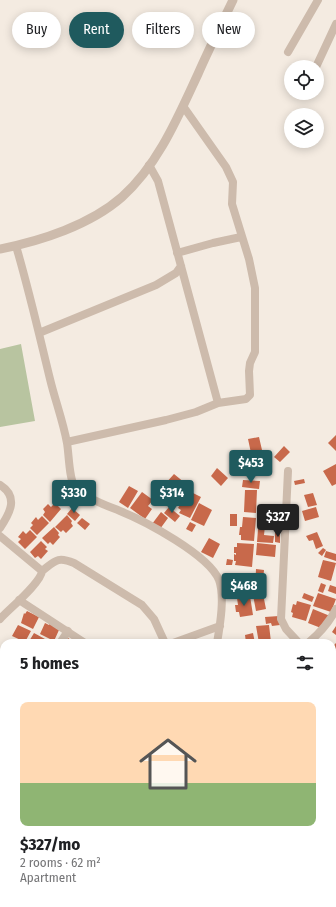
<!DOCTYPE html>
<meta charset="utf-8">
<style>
:root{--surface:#fff;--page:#f6f6f6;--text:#202124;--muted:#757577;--line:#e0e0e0;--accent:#1f5a5e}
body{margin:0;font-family:"Fira Sans Condensed",sans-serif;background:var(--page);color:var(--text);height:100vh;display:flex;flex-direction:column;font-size:15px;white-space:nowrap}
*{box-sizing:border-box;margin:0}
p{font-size:13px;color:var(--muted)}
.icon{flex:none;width:22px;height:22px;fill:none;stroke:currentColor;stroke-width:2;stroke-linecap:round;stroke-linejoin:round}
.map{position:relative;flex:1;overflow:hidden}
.details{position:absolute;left:0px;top:639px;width:336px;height:268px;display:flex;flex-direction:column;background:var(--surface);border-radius:12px 12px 0 0;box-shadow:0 2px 10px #0003}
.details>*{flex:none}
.hud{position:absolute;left:12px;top:12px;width:312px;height:36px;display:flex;gap:8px}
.tools{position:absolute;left:284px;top:60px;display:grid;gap:8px}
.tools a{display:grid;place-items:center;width:40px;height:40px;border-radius:50%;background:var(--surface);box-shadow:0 2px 10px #0003;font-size:20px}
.price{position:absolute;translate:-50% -34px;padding:0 9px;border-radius:4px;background:var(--accent);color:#fff;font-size:13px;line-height:26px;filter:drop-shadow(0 1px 2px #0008)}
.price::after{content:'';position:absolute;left:50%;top:24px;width:12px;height:9px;margin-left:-6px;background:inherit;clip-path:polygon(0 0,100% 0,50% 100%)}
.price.active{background:#222;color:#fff}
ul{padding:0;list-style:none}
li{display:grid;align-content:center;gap:8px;height:212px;padding:0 20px}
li+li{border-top:1px solid var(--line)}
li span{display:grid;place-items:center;height:124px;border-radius:8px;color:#555}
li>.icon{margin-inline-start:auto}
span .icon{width:72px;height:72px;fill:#fffc;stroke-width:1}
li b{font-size:17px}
h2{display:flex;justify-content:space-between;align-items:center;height:48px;padding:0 20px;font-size:17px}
.chip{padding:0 14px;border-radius:18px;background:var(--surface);box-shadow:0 2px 10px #0003;font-size:14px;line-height:36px}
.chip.active{background:var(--accent);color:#fff}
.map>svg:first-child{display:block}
.green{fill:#b8c4a0}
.building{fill:#c8694b}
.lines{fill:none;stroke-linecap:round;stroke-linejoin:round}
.minor{stroke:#cdbbac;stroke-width:8}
.tertiary{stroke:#cdbbac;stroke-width:9}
</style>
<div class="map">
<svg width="336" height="907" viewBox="0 0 336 907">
<rect width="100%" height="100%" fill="#f4ebe1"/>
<path class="green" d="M21,344L35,421L0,427V349Z
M220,903H318L322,907H214Z"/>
<path class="building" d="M336,435V451L328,443Z
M259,437L262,450L251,453L248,439Z
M284,446L290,452L280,462L274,457Z
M336,464V484L332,486L323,471Z
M217,468L228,478L221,486L211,476Z
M174,474L185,483L176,494L165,484Z
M304,479L305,483L295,485L294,481Z
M243,480L260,481L259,489L242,487Z
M129,486L138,491L128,508L119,502Z
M245,490H257L256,513L244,512Z
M142,492L153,500L148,506L152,509L145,519L130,508Z
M191,492L201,497L190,518L179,513L181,510L178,508L181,503L184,505Z
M313,493L317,505L308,507L304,495Z
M55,503L61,509L50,522L43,515L45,512L43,509L48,504L51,507Z
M199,503L212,510L204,526L191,520Z
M169,507L180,516L175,522L164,513Z
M316,507L319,517L305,521L302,511Z
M72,508L80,515L75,521L67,514Z
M161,512L168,518L160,529L152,524Z
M230,514H237V526H230Z
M67,515L72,521L71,523L73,526L66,533L63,530L61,532L55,527Z
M42,516L49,523L37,535L30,528L33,525L31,523L36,517L38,520Z
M243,517L256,518L254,541L241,540V535H239L240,527H242Z
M259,517H266L264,535L274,536L273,543L257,542Z
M82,518L90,524L85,530L77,523Z
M190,522L196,525L192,532L186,529Z
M54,527L59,533L58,535L60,537L53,545L50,542L48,544L42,538Z
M30,530L37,537L25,549L18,542L21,539L18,537L23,531L26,534Z
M275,532L280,533V543L275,542Z
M317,532L323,546L316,549L313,540L309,541L306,536Z
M209,538L220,544L213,558L201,552Z
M41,541L47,547L45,549L48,551L41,559L38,556L35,558L30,552Z
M237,543L254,544L252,567L235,565L236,561H234V554L236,555V553H234V547H237Z
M257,543L276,545L275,557L256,555Z
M323,548L326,550L322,556L318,553Z
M326,551L336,554V561L324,557Z
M227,559L233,560L232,565H226Z
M323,560L336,563L331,581L318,577Z
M256,569L264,570L262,592L255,591Z
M321,583L326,585L323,593L318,591Z
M330,585L336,587V594L328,591Z
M304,593L314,597L312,602L302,598Z
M318,593L336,599L331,612L313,606Z
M263,594L266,609L256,611L253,595Z
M250,596L253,615L240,617L239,612H236L235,605H238L237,598Z
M297,601L311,605L306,621L292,617L293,613L291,612L293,604L296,605Z
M313,609L330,616L321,628L308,623Z
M27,611L39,617L33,629L21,623L24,613L25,614Z
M279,616L280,625L272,626L271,623L266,624L265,617Z
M45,623L49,625L50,623L59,630L54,641L40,634Z
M18,625L31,631L25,642L12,636Z
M269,625L271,642L259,643L256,626Z
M336,626V635L332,632Z
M34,633L45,639L43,643H28Z
M253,633L255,643H246L245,635Z
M68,638L76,643H64Z
M336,643V660L332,665V647Z
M4,650V664L0,660V654Z
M2,703L4,705V717L0,721V704Z
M336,735V761L332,765V740Z
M2,770L4,771V780L0,778V774Z
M0,842L4,844V862L0,861Z
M0,894L4,898V903H6L2,907H0Z"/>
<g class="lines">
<path class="minor" d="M288,52L318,0
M316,67L336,24
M149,165L158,181L218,403
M16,246C29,290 39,334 50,379C55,400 63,421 67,443C69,454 69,480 75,487C84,498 108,506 120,511C145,521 209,555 219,580C225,597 220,625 217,643
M177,253L213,243L241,237
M39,333L156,285L176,273L181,266
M67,442L166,420L196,412L218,403L246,399L250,395L249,371L250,363L255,352V288L249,259L232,204L233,182L226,167L183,106
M288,471L281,619L286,629L299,643
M0,485C19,497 10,513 0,528
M0,536L42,571C41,583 9,609 0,619
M42,571C55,561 57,556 74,563L142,605L154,619L165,643
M19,600L85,643
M60,643L68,631
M173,643L220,626
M308,643C320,633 329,623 336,609
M0,676L4,679
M332,720L336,716
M0,750L4,744
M0,794C4,802 3,811 0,819
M332,818L336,814
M332,871L336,874
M111,903L116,907
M72,905L78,903
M125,907L127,903
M205,907L211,903"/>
<path class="tertiary" d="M0,249C41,241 90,225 122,197C158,165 178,117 198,74C209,49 221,25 233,0"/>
</g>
</svg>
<div class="tools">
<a><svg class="icon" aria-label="locate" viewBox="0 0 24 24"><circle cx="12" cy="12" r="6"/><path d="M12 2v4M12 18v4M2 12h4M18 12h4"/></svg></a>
<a><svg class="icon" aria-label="layers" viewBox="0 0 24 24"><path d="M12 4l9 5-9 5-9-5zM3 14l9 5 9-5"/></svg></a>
</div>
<b class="price" style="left:251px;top:484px">$453</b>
<b class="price" style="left:74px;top:514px">$330</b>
<b class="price" style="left:172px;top:514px">$314</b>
<b class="price active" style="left:278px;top:538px">$327</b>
<b class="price" style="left:244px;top:607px">$468</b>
<div class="hud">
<a class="chip">Buy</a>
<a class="chip active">Rent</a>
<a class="chip">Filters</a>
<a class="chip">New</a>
</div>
<section class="details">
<h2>5 homes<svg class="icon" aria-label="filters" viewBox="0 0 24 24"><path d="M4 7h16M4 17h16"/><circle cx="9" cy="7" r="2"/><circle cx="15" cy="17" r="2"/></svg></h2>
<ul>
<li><span style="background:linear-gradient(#ffd9b3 65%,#8fb573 0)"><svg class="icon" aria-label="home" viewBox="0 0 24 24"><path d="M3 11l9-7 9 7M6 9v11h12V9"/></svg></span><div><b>$327/mo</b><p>2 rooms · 62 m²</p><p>Apartment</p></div></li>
</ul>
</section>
</div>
